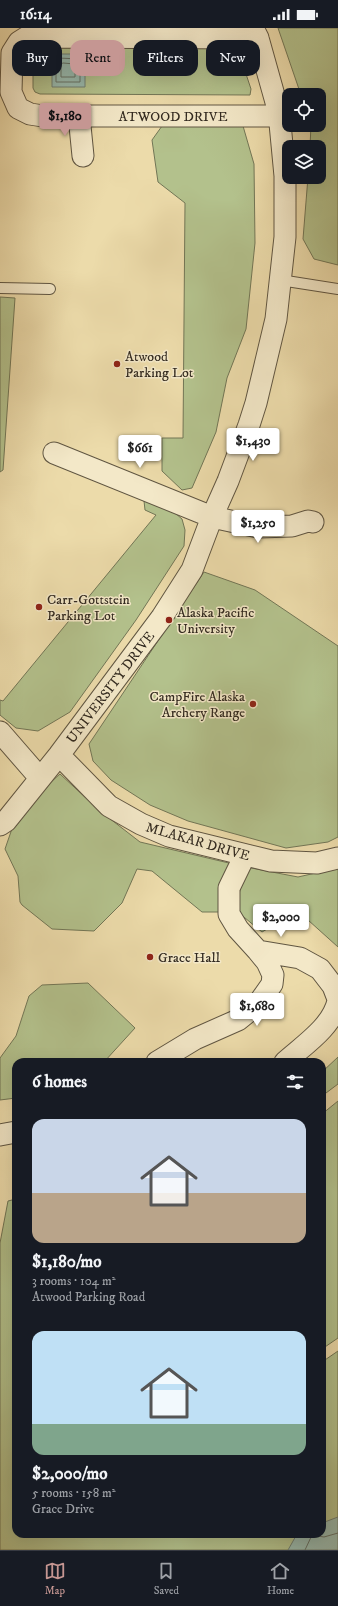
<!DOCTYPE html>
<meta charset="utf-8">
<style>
:root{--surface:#171b24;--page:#242831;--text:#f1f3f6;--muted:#9ea1a6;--line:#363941;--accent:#c59692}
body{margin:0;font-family:"IM FELL DW Pica",serif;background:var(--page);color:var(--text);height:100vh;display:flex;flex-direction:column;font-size:15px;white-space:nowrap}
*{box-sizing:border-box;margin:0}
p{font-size:13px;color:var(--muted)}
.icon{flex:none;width:22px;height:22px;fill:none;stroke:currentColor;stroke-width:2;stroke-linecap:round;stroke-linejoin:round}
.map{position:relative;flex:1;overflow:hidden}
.details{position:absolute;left:12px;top:1030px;width:314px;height:480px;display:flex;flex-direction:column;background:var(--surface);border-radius:12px;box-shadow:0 4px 16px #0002}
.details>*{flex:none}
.top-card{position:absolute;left:12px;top:12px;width:314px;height:36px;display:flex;gap:8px}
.controls{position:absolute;left:282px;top:60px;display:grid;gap:8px}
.controls a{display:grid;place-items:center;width:44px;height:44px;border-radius:8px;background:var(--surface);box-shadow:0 4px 16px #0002;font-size:20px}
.price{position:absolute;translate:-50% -34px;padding:0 9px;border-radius:4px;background:#fff;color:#222;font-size:13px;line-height:26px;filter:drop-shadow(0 1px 2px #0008)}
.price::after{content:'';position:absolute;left:50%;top:24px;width:12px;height:9px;margin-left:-6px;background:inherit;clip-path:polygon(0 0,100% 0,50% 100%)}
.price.active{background:var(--accent);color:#111}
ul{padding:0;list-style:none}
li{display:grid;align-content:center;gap:8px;height:212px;padding:0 20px}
li span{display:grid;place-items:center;height:124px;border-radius:12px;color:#555}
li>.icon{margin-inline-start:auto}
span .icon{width:72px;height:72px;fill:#fffc;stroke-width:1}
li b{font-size:17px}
h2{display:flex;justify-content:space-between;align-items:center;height:48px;padding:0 20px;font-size:17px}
.tag{padding:0 14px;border-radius:12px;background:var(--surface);box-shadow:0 4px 16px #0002;font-size:14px;line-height:36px}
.tag.active{background:var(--accent);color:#111}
.status{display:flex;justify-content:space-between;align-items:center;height:28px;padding:0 20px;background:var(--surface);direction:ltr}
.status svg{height:11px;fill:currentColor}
.menu{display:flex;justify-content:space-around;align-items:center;height:56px;border-top:1px solid var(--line);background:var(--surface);font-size:11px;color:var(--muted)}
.menu a{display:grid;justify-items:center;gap:2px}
.menu .active{color:var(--accent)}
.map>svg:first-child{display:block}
.green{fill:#b3c18c;stroke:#727656}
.water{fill:#99baae;stroke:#708075}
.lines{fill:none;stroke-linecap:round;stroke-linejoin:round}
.shore{stroke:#667267;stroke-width:1}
.lane-casing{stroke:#605642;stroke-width:12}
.street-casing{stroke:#605642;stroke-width:23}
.lane{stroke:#f3e8c8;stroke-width:10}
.street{stroke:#f3e8c8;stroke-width:21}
.poi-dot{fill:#8f2418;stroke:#f3e8c8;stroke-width:1.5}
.labels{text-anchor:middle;stroke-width:3;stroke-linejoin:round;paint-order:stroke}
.street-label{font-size:14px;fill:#322a20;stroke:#f3e8c8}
.poi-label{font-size:14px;fill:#322a20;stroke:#f3e8c8;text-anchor:start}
</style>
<div class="status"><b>16:14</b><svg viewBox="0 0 49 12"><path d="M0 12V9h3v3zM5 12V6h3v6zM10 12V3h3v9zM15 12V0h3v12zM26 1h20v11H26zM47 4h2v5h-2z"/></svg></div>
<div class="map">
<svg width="338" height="1522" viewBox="0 0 338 1522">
<rect width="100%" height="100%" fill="#ecdbaa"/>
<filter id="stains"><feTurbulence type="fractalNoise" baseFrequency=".005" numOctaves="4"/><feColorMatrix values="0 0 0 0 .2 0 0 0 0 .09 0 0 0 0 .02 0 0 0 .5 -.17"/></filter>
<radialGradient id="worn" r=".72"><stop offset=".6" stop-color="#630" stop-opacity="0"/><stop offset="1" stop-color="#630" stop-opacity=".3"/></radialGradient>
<path class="green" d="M278,0H338V237L314,231L303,211L308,149H319V119H310L311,97H319V67H301Z
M42,18L237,19L251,61L250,67L40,66L35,64L33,60V23Z
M162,98H243L254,136L255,215L246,301L227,350L216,404L192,460L182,462L162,443V410H183L185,175L158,154L152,112Z
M0,269L15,270L3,442L0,444Z
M149,472L168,479L182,491L185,502L184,518L136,592L70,684L38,703L16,700L0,687V672L3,673L156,487L145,482L144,473Z
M204,544L255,562L338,618V809L328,814L286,820L188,793L150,777L111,752L93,733L89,716Z
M60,746L100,783L140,814L233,836L219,884H202L152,843L137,841L122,875L94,903L52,901L22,877L20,874L18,848L5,821L15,792L42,762Z
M246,839L298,849L338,840V919L298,883L262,904L239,885L237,874Z
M88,955L135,1000L104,1034H16V1070L0,1072V1030L16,1008L29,968L42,957Z
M338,1029V1056L322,1068V1044Z
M338,1073V1310L322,1321V1086Z
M16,1171V1506H322V1334L338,1323V1522H0V1215L8,1173Z"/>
<path class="water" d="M52,26H85V59H52Z
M338,1489V1522H288L297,1506H322V1495Z"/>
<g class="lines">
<path class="shore" d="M58,30L80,31V54H56V32Z
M63,35L75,36V49H61V37Z
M305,1522L312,1507L324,1509L338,1505"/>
<defs>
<path id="lane" d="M280,252L338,261
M0,260L50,261"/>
<path id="street" d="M258,10L27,9L19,14L12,25L11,64L18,80L30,86L43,88H279
M79,88L83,128
M54,425L212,489L258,499L292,498L308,493L313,494
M0,704L40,750
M59,727L109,778L141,796L169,808L271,833L317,835L338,830
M0,797L6,793L59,727L162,589L192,542L212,489L228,453L249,397L256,375L276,291L285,209V148L279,85L258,10L253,0
M245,827L229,860V886L238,901L258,923L300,930L320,941L333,958L338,971
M157,1034L195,1011L238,992L258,976L272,956L273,947L267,934L258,923
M285,1034C304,1017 332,999 338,973
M0,1107L16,1104"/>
</defs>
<use href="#lane" class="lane-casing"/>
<use href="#street" class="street-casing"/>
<use href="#lane" class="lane"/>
<use href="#street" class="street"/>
</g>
<g class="poi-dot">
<circle cx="117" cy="336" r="4"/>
<circle cx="39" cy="579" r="4"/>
<circle cx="169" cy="592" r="4"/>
<circle cx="253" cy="676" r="4"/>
<circle cx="150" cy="929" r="4"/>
</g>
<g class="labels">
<g class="street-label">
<text x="173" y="93">ATWOOD DRIVE</text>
<text transform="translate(110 659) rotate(-53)" y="5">UNIVERSITY DRIVE</text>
<text transform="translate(198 813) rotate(16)" y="5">MLAKAR DRIVE</text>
</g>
<g class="poi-label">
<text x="125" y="333">Atwood<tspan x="125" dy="16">Parking Lot</tspan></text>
<text x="47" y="576">Carr-Gottstein<tspan x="47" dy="16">Parking Lot</tspan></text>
<text x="177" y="589">Alaska Pacific<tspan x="177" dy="16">University</tspan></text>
<text x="245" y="673" text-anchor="end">CampFire Alaska<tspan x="245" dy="16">Archery Range</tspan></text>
<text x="158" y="934">Grace Hall</text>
</g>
</g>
<rect width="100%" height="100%" filter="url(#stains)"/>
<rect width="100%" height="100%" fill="url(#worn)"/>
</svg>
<div class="controls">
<a><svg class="icon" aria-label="locate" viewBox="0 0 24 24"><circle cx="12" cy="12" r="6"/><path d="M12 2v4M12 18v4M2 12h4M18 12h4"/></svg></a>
<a><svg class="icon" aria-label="layers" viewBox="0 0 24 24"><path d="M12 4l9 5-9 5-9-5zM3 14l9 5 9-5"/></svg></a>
</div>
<b class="price active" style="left:65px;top:109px">$1,180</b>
<b class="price" style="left:253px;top:434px">$1,430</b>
<b class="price" style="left:140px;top:441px">$661</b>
<b class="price" style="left:258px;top:516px">$1,250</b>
<b class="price" style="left:281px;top:910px">$2,000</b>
<b class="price" style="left:257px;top:999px">$1,680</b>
<div class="top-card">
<a class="tag">Buy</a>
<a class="tag active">Rent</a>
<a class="tag">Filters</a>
<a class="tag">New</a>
</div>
<section class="details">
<h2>6 homes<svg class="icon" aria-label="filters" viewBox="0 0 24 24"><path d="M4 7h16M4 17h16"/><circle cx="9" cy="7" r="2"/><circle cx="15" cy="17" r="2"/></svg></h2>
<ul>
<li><span style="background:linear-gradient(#c9d6e8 60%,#b9a48a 0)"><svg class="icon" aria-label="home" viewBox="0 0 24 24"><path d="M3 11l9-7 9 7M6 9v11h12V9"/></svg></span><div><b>$1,180/mo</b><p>3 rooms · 104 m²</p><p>Atwood Parking Road</p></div></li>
<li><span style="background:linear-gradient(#bfe0f5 75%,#7fa58c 0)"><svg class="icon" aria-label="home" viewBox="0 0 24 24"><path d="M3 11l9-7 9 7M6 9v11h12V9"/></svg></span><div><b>$2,000/mo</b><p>5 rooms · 158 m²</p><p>Grace Drive</p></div></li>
</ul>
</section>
</div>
<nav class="menu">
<a class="active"><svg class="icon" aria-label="map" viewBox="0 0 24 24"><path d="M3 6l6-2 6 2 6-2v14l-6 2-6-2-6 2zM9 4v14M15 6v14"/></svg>Map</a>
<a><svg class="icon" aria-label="saved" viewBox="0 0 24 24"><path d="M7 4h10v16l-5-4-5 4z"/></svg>Saved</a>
<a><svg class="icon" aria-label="home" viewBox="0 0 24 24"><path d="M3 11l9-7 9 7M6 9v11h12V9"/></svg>Home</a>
</nav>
